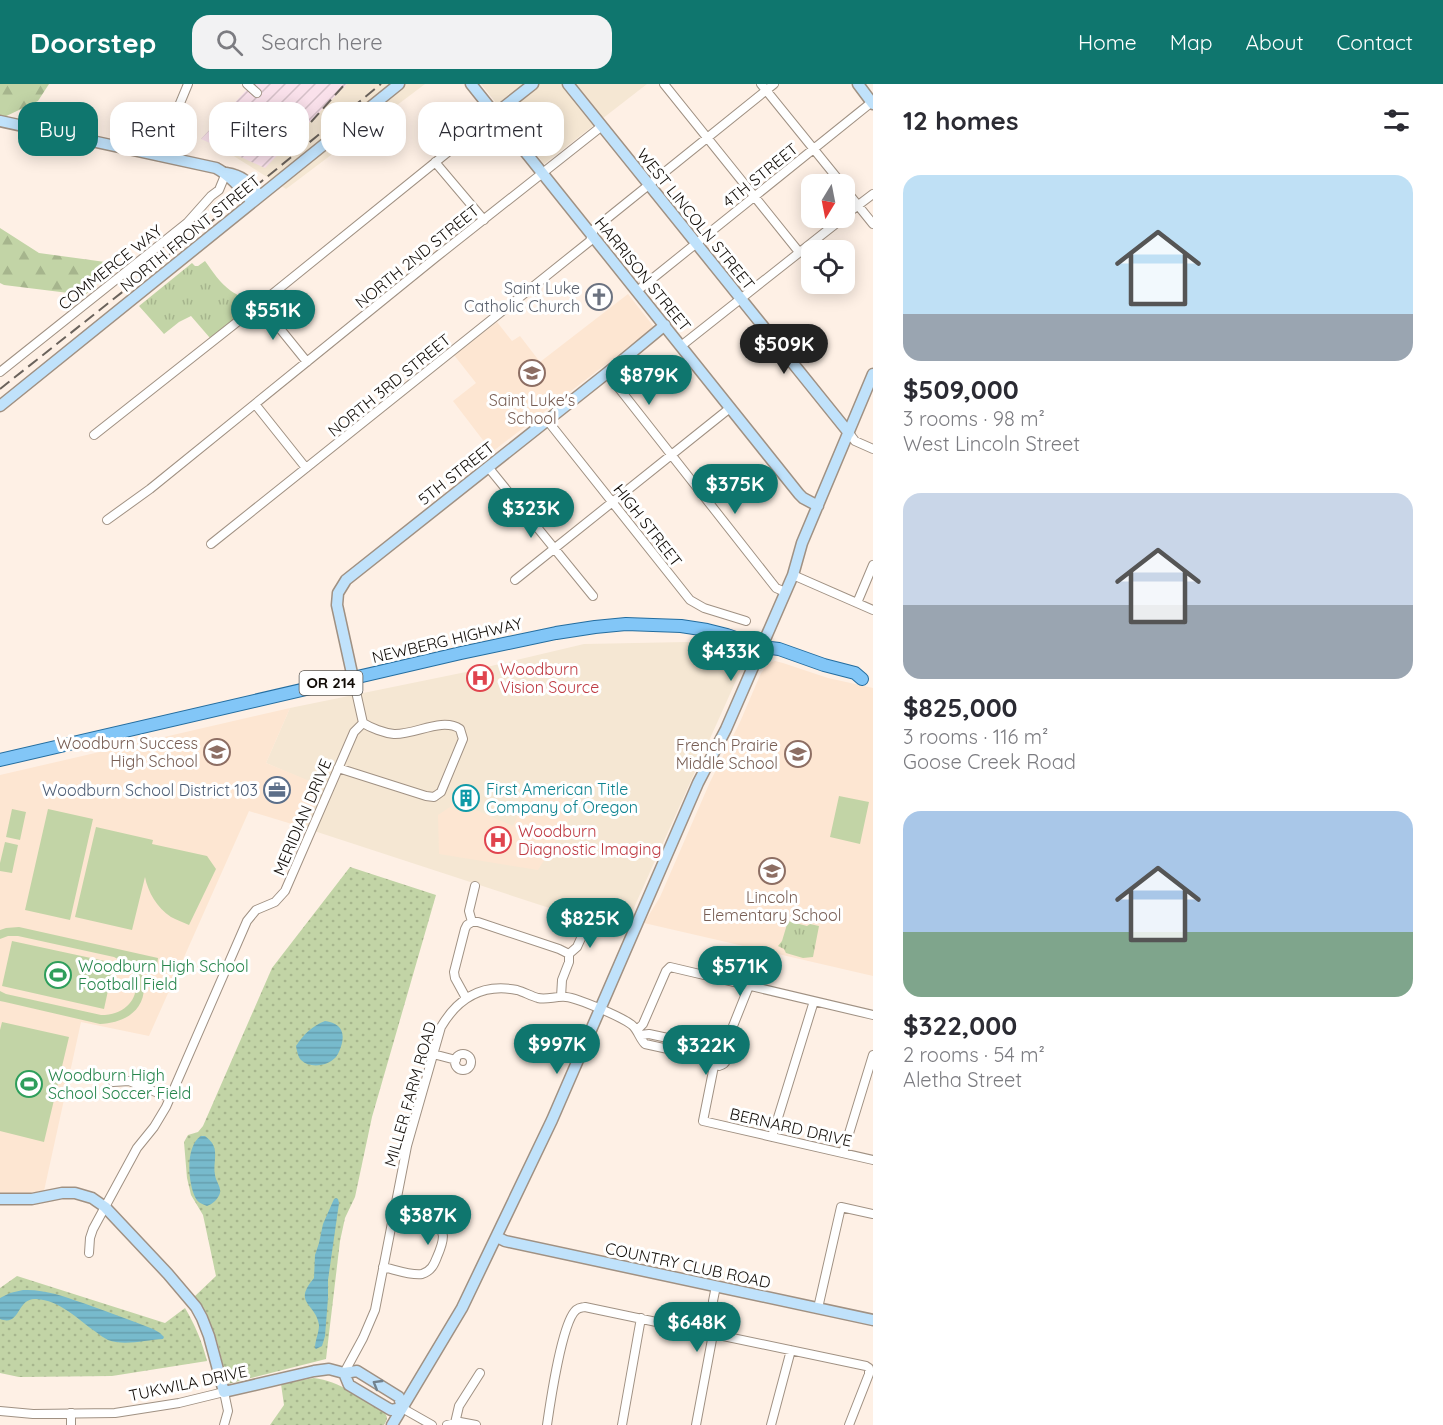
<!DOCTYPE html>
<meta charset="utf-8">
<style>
:root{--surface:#fff;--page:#f2f2f3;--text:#2b2b33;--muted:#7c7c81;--accent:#0f766e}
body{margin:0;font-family:Quicksand,sans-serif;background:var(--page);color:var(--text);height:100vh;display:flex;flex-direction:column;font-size:22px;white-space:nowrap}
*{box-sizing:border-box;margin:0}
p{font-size:20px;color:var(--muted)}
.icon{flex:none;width:33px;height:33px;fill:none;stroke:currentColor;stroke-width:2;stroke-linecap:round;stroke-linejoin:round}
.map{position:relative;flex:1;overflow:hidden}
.details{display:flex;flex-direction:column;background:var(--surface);width:570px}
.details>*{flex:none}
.banner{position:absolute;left:18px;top:18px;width:570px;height:54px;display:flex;gap:12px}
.needle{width:39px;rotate:190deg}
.buttons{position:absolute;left:801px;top:90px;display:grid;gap:12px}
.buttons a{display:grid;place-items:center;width:54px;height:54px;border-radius:12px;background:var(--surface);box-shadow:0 3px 15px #0003;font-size:30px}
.price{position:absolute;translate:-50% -51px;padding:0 14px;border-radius:21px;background:var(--accent);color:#fff;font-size:20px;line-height:39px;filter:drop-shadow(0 2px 3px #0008)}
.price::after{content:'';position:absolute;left:50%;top:36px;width:18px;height:14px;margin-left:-9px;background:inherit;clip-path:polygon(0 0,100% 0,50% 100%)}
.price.active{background:#222;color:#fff}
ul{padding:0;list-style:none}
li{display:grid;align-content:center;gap:12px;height:318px;padding:0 30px}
li span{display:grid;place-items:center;height:186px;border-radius:18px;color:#555}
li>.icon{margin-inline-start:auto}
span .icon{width:108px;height:108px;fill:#fffc;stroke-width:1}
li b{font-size:26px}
h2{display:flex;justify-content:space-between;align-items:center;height:72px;padding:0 30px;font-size:26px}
.pill{padding:0 21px;border-radius:18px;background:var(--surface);box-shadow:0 3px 15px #0003;font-size:21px;line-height:54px}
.pill.active{background:var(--accent);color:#fff}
header{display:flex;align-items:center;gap:36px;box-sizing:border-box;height:84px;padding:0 30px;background:var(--accent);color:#fff}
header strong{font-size:28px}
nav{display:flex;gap:33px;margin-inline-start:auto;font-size:21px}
.search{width:420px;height:54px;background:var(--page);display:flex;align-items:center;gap:15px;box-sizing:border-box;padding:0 21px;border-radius:18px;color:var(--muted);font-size:22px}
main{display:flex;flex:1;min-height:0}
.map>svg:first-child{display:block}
.commercial{fill:#f5e7d3}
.industrial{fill:url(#industrial-furrows)}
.built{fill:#fde6d2}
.grass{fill:url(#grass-dots)}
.forest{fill:url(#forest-firs)}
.park{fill:url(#park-tufts)}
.pitch{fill:#c2d4a6}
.water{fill:url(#water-rules)}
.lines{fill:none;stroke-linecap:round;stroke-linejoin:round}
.street-casing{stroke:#a09183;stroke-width:10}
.secondary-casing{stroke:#a09183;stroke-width:13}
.primary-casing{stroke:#246d9f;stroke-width:14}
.street{stroke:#fff;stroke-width:8}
.secondary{stroke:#c0e2fb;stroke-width:10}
.primary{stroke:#82c6f7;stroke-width:12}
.rail{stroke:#6a625b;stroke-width:2;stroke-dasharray:12 6;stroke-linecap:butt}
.oneway{stroke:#72828e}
.labels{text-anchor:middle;stroke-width:6;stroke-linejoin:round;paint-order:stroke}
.shield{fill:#fff;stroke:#595652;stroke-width:1.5}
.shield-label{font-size:15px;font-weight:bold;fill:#120d08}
.street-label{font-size:16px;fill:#120d08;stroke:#fff}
.worship-label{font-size:16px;fill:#5b616d;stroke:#fff;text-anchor:end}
.education-label{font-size:16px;fill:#785e54;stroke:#fff}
.health-label{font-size:16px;fill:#be3a42;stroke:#fff;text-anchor:start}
.culture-label{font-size:16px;fill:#0d838f;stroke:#fff;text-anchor:start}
.service-label{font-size:16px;fill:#4e5e75;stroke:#fff;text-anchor:end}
.leisure-label{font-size:16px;fill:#27864d;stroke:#fff;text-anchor:start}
</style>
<header>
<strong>Doorstep</strong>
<div class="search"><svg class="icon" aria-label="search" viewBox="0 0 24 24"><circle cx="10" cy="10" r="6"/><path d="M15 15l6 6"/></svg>Search here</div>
<nav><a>Home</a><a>Map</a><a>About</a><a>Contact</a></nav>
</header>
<main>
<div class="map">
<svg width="873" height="1341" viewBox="0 0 873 1341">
<defs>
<pattern id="industrial-furrows" width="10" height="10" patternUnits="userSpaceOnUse" patternTransform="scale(1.5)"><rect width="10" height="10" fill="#fae1eb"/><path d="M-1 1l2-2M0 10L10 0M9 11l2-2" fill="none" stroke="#d5c0c8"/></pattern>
<pattern id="grass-dots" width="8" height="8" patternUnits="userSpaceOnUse" patternTransform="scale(1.5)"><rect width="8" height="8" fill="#c2d4a6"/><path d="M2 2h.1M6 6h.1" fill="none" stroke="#a6b58d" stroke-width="1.8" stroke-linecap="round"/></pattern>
<pattern id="forest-firs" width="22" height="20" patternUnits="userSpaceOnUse" patternTransform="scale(1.5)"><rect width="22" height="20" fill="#c2d4a6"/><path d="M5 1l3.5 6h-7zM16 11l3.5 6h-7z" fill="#a6b58d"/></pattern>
<pattern id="park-tufts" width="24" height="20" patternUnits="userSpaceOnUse" patternTransform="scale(1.5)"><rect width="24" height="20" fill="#c2d4a6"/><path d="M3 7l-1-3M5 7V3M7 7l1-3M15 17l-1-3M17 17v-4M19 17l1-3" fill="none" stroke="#a6b58d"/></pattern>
<pattern id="water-rules" width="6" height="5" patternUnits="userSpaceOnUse" patternTransform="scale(1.5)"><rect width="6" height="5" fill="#77bacc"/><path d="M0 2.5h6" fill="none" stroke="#669fae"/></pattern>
</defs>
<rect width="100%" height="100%" fill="#fef0e5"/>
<path class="commercial" d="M277,0H425L286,105L221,64Z
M481,0H647L544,80Z
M687,558L748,570L623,848L305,744L322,703L266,679L290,624L466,588L584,560Z"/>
<path class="industrial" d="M252,0H347L265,84L201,55Z"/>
<path class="built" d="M628,210L654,243L492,368L453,317L476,299L454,271L497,238L512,257L520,252L540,278Z
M775,577L783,579L828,594L873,604V892L644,839L660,813L710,698L740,638L761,589L769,579Z
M290,624L266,679L322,702L305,744L249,727L149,952L81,938L44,1107L29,1109H0V691Z
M532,700L578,722L538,786L439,770L438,731L450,723L451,715L513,742Z"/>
<path class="grass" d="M350,783L436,811L372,1033L355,1113L345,1134L340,1157L326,1275L228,1300L217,1257L209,1237L194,1213L216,1192L203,1131L191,1111L187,1094L184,1058L188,1051L198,1048L203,1042L272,884Z
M17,1192L165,1239L185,1224C195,1241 202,1257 207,1277L112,1292L19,1293L0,1289V1204Z
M314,1294C339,1297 361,1314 383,1327C388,1332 388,1335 384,1341H270L284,1321L281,1300Z"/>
<path class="forest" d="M0,0H49L38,17L0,35Z
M0,144L39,169L120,180L85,211L4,201L0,199Z"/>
<path class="park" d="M205,177C213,188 220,199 231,207C238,212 247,214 253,220L210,254L191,232L179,238L164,250L139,222L192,179L195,182H198Z
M788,837L807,842L810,840L819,842L813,873L803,874L786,869L784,865L778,862L782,857Z"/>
<path class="pitch" d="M839,712L869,718L860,760L830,753Z
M12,725L26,728L20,756L6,753Z
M48,725L93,735L70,836L25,826Z
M96,743L153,756L152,760L207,772L216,785L189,841C183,838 176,836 171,833C157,824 148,808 145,793L132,846L75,833Z
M5,758L18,761L12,789L0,787V779Z
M19,843L158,874L157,883L137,879C141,887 144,894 144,903C144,928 123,939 100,940L5,918L0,917V907L6,910L101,931C140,931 149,889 114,873L18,852H8L0,855V846L6,844Z
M12,857L114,879L104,925L2,902Z
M2,938L69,953L44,1058L0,1047V946Z"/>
<path class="water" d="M325,937C338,939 345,945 342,959C341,963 339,969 336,973C328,982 310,985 301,976C298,973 297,967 296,962C303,951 312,942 325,937Z
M201,1052H205C209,1055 213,1059 214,1063C217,1071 213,1082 215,1091C216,1098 221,1102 220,1109C218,1115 213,1120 207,1122C202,1120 198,1119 195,1113C188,1098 185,1062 201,1052Z
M336,1114L338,1115L339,1119L328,1196V1214L325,1252L322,1262L316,1265L315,1264C315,1256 319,1249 319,1241C316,1219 292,1220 314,1194L315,1171L319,1159L323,1140L334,1115Z
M23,1206C44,1205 63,1212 83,1219C106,1227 130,1236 153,1245L160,1249L164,1253L163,1255C146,1256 124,1262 108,1256C104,1254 100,1251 96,1248C77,1235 60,1216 36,1215C16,1214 21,1243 0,1235V1214L10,1209Z"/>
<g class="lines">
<defs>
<path id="street" d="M247,0L257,9
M664,0L799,168
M761,0L842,100
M158,72L188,0
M435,78L484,136
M844,104L873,140
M844,132L873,110
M637,207L872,18
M260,220L307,278
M681,262L843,134
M784,269L809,250
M0,288L187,139L211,112L219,106L226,89
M607,289L776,504L785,508
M255,320L306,384
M547,336L690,516L704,524L746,537
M849,349L855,357L873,365
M94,351L260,220L495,30
M488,383L593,512
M107,436L150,405L435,174L602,42
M211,460L590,157L594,145L774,0
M793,491L873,526
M515,496L730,324
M857,519L873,481
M338,684L426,712L434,713L441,708L463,655L460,645C442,633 415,651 394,650C384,649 371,644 363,639
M472,838H478L559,865L569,870
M569,870L577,863L587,841
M561,913L562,896L569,878V870
M466,914L455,894L454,888L465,845L467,841L472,838L469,827L475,802
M637,946L643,940L666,887L670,883L873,931
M640,951L649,950L705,962L714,966
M723,967L717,965L712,968L709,975L712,980L719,982C727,980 729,973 723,967L749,902
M433,970L456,976
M455 978a8 8 0 1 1 16 0a8 8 0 1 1-16 0Z
M714,982L703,1037L873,1076
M113,998L129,997L170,1014
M772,1053L814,917
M843,1069L873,971
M89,1169L90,1154L93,1145L137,1064L154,1043L166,1023L247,837L256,826L275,818L285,807L354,648L363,639L353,594
M383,1183C393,1185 412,1192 422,1190C431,1187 434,1181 437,1173C444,1157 448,1145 430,1135L394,1128
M818,1224L841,1123L873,1130
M344,1289L363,1254L375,1226L407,1062L441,943C458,914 482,899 517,906C524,908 531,912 538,914C547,916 556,912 566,913C577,914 625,934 633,942C638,947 640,955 645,960L709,974
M402,1324L432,1341
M0,1327L33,1330L115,1329L179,1319L224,1308L228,1327L224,1341
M71,1329V1341
M455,1339L459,1322L480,1289
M447,1341L460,1338L476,1341
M547,1341C550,1320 562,1238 576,1226C580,1223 581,1224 585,1223L866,1282L869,1284V1290L849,1341
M622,1341L641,1234
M696,1341L716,1234L713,1217L716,1202
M771,1341L791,1266"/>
<path id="secondary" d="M471,0L799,410L803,414L818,422
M568,0L849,349
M858,0L873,20
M495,30L533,0
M0,37L216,84C231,92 242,105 252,118
M226,89C244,92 249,99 260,112
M0,322L399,0
M353,594L337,521L338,509L346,496L607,289L665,241
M0,1115H32L62,1109H75L92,1114L105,1123L168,1190L196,1223L202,1234L209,1252L224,1308L314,1287L329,1285L344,1289L357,1287L399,1313L402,1324L391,1326L349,1301L344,1289
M497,1153L505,1157L873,1236
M392,1341L462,1224L552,1036L698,699L726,645L793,491L802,459L873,290"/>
<path id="primary" d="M0,676L461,569L556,549L595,543L626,540L653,541L681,542L707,546L727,551L762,563L779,565L824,581L855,589L862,595"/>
</defs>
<use href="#street" class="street-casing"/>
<use href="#secondary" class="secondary-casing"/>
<use href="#primary" class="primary-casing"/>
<use href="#street" class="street"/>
<use href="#secondary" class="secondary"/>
<use href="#primary" class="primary"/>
<path class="rail" d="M311,38L345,0
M0,305L246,110L381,0"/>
</g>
<defs><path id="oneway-chevron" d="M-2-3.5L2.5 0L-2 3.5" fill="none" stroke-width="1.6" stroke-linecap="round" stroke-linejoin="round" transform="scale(1.5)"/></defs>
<use class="oneway" href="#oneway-chevron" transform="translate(377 1300) rotate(-149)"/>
<defs>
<symbol id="church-ring" viewBox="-11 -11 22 22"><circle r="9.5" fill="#fff" stroke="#6b7280" stroke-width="1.5"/><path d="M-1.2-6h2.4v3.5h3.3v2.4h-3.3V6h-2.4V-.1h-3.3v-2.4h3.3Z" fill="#6b7280"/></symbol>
<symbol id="school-ring" viewBox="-11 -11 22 22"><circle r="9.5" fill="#fff" stroke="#8d6e63" stroke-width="1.5"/><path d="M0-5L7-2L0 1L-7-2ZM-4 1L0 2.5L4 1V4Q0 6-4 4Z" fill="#8d6e63"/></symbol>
<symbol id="hospital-ring" viewBox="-11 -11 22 22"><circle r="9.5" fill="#fff" stroke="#e0444e" stroke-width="1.5"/><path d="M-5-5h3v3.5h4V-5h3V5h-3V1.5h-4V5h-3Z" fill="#e0444e"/></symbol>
<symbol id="office-ring" viewBox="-11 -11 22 22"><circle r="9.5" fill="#fff" stroke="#5c6f8a" stroke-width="1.5"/><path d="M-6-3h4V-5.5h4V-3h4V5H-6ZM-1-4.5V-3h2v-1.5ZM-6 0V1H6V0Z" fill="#5c6f8a"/></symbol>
<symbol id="building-ring" viewBox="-11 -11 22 22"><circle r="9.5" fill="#fff" stroke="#0f9aa8" stroke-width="1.5"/><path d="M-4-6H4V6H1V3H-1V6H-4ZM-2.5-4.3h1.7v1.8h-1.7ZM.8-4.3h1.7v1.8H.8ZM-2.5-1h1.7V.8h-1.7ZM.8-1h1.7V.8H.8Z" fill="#0f9aa8"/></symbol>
<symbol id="stadium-ring" viewBox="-11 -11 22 22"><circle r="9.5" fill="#fff" stroke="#2e9e5b" stroke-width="1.5"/><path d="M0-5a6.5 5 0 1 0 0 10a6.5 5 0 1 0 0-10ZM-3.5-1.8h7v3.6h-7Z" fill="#2e9e5b"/></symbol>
</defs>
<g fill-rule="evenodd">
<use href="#church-ring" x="584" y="198" width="30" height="30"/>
<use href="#school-ring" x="517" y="274" width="30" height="30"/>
<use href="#hospital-ring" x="465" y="579" width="30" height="30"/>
<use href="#school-ring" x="202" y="653" width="30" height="30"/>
<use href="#school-ring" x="783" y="655" width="30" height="30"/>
<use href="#office-ring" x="262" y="691" width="30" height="30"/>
<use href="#building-ring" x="451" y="699" width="30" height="30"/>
<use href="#hospital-ring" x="483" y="741" width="30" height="30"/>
<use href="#school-ring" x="757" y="772" width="30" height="30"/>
<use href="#stadium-ring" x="43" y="876" width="30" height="30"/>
<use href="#stadium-ring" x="14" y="985" width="30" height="30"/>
</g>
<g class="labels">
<rect class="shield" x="299.5" y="587" width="63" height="24" rx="4.5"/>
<g class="shield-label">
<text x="331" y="604">OR 214</text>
</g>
<g class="street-label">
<text transform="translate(760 91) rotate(-39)" y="6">4TH STREET</text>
<text transform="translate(696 135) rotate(51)" y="6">WEST LINCOLN STREET</text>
<text transform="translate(190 149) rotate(-39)" y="6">NORTH FRONT STREET</text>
<text transform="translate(417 172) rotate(-39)" y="6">NORTH 2ND STREET</text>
<text transform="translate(110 183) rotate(-38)" y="6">COMMERCE WAY</text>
<text transform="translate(643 190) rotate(51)" y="6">HARRISON STREET</text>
<text transform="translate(389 301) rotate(-39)" y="6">NORTH 3RD STREET</text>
<text transform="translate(456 389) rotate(-38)" y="6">5TH STREET</text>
<text transform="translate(648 441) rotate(52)" y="6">HIGH STREET</text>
<text transform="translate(447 556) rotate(-13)" y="6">NEWBERG HIGHWAY</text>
<text transform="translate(302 733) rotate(-67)" y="6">MERIDIAN DRIVE</text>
<text transform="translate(410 1010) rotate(-74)" y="6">MILLER FARM ROAD</text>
<text transform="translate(791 1043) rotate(13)" y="6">BERNARD DRIVE</text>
<text transform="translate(688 1181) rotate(12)" y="6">COUNTRY CLUB ROAD</text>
<text transform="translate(188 1299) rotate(-12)" y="6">TUKWILA DRIVE</text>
</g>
<g class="worship-label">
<text x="580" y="210">Saint Luke<tspan x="580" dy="18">Catholic Church</tspan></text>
</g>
<g class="education-label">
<text x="532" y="322">Saint Luke's<tspan x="532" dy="18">School</tspan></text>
<text x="198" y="665" text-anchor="end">Woodburn Success<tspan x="198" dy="18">High School</tspan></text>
<text x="778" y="667" text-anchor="end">French Prairie<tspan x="778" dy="18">Middle School</tspan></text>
<text x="772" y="819">Lincoln<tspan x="772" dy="18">Elementary School</tspan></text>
</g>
<g class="health-label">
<text x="500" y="591">Woodburn<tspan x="500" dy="18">Vision Source</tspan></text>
<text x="518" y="753">Woodburn<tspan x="518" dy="18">Diagnostic Imaging</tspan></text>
</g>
<g class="culture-label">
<text x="486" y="711">First American Title<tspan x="486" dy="18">Company of Oregon</tspan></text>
</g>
<g class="service-label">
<text x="258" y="712">Woodburn School District 103</text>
</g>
<g class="leisure-label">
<text x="78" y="888">Woodburn High School<tspan x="78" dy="18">Football Field</tspan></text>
<text x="48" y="997">Woodburn High<tspan x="48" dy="18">School Soccer Field</tspan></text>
</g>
</g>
</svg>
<div class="buttons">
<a><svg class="needle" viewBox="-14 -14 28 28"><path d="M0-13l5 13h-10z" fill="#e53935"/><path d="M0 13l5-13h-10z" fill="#7c7c81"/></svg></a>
<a><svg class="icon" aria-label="locate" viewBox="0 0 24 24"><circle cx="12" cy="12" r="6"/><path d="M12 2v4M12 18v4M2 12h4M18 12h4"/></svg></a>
</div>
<b class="price" style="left:273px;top:257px">$551K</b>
<b class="price active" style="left:784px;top:291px">$509K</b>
<b class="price" style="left:649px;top:322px">$879K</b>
<b class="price" style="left:735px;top:431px">$375K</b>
<b class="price" style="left:531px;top:455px">$323K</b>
<b class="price" style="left:731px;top:598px">$433K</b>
<b class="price" style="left:590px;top:865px">$825K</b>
<b class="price" style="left:740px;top:913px">$571K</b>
<b class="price" style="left:557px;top:991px">$997K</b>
<b class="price" style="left:706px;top:992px">$322K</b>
<b class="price" style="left:428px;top:1162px">$387K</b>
<b class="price" style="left:697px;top:1269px">$648K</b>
<div class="banner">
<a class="pill active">Buy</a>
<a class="pill">Rent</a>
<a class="pill">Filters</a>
<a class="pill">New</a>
<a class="pill">Apartment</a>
</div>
</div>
<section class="details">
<h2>12 homes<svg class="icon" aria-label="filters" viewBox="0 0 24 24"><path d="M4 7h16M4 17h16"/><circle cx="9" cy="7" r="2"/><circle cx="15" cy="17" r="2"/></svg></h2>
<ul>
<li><span style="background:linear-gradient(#bfe0f5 75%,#9aa5b1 0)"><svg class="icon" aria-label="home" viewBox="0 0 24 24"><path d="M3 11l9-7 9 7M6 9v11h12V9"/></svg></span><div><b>$509,000</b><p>3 rooms · 98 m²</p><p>West Lincoln Street</p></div></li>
<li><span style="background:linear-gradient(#c9d6e8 60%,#9aa5b1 0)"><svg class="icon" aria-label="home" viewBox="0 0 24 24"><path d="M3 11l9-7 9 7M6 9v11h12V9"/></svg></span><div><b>$825,000</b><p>3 rooms · 116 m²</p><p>Goose Creek Road</p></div></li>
<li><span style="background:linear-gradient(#a9c7e8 65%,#7fa58c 0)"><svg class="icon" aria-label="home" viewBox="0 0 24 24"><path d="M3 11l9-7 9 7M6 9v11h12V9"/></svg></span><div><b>$322,000</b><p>2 rooms · 54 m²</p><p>Aletha Street</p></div></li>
</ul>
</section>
</main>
